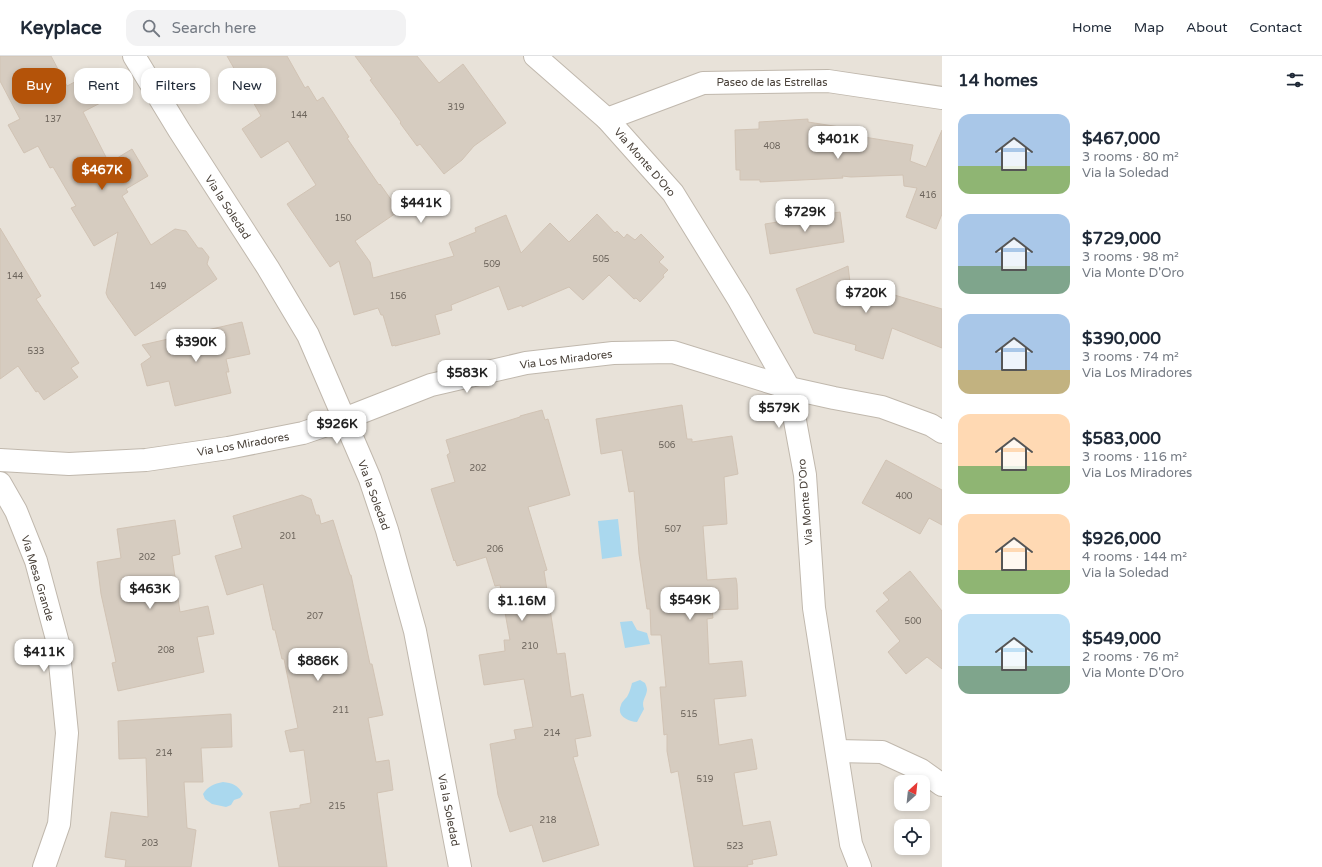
<!DOCTYPE html>
<meta charset="utf-8">
<style>
:root{--surface:#fff;--page:#f2f2f3;--text:#1f2937;--muted:#747a83;--line:#e0e1e3;--accent:#b45309}
body{margin:0;font-family:"Varela Round",sans-serif;background:var(--page);color:var(--text);height:100vh;display:flex;flex-direction:column;font-size:15px;white-space:nowrap}
*{box-sizing:border-box;margin:0}
p{font-size:13px;color:var(--muted)}
.icon{flex:none;width:22px;height:22px;fill:none;stroke:currentColor;stroke-width:2;stroke-linecap:round;stroke-linejoin:round}
.map{position:relative;flex:1;overflow:hidden}
.panel{display:flex;flex-direction:column;background:var(--surface);width:380px}
.panel>*{flex:none}
.banner{position:absolute;left:12px;top:12px;width:380px;height:36px;display:flex;gap:8px}
.needle{width:26px;rotate:27deg}
.fabs{position:absolute;left:894px;top:719px;display:grid;gap:8px}
.fabs a{display:grid;place-items:center;width:36px;height:36px;border-radius:8px;background:var(--surface);box-shadow:0 2px 6px #0003;font-size:20px}
.price{position:absolute;translate:-50% -34px;padding:0 9px;border-radius:8px;background:#fff;color:#222;font-size:13px;line-height:26px;filter:drop-shadow(0 1px 2px #0008)}
.price::after{content:'';position:absolute;left:50%;top:24px;width:12px;height:9px;margin-left:-6px;background:inherit;clip-path:polygon(0 0,100% 0,50% 100%)}
.price.active{background:var(--accent);color:#fff}
ul{padding:0;list-style:none}
li{display:flex;align-items:center;gap:12px;height:100px;padding:0 16px}
li span{display:grid;place-items:center;flex:none;width:112px;height:80px;border-radius:12px;color:#555}
li>.icon{margin-inline-start:auto}
span .icon{width:48px;height:48px;fill:#fffc;stroke-width:1}
li b{font-size:17px}
h2{display:flex;justify-content:space-between;align-items:center;height:48px;padding:0 16px;font-size:17px}
.tag{padding:0 14px;border-radius:12px;background:var(--surface);box-shadow:0 2px 6px #0003;font-size:14px;line-height:36px}
.tag.active{background:var(--accent);color:#fff}
header{display:flex;align-items:center;gap:24px;box-sizing:border-box;height:56px;padding:0 20px;background:var(--surface);border-bottom:1px solid var(--line)}
header strong{font-size:19px}
nav{display:flex;gap:22px;margin-inline-start:auto;font-size:14px}
.search{width:280px;height:36px;background:var(--page);display:flex;align-items:center;gap:10px;box-sizing:border-box;padding:0 14px;border-radius:12px;color:var(--muted);font-size:15px}
main{display:flex;flex:1;min-height:0}
.map>svg:first-child{display:block}
.residential{fill:#e8e2d9;fill-rule:evenodd}
.water{fill:#aad8ee}
.building{fill:#d6ccc0;stroke:#d1c3b4}
.lines{fill:none;stroke-linecap:round;stroke-linejoin:round}
.minor-casing{stroke:#c0b8ad;stroke-width:24}
.tertiary-casing{stroke:#c0b8ad;stroke-width:24}
.minor{stroke:#fff;stroke-width:22}
.tertiary{stroke:#fff;stroke-width:22}
.labels{text-anchor:middle;stroke-width:3.5;stroke-linejoin:round;paint-order:stroke}
.number-label{font-size:9px;fill:#6c645b}
.street-label{font-size:11px;fill:#494139;stroke:#fff}
</style>
<header>
<strong>Keyplace</strong>
<div class="search"><svg class="icon" aria-label="search" viewBox="0 0 24 24"><circle cx="10" cy="10" r="6"/><path d="M15 15l6 6"/></svg>Search here</div>
<nav><a>Home</a><a>Map</a><a>About</a><a>Contact</a></nav>
</header>
<main>
<div class="map">
<svg width="942" height="811" viewBox="0 0 942 811">
<rect width="100%" height="100%" fill="#f5f1eb"/>
<path class="residential" d="M0,0H942V811H0ZM901,726H923V748H901ZM901,770H923V792H901Z"/>
<path class="water" d="M618,463L622,500L602,503L598,465Z
M632,565L637,574L647,577L650,588L625,592L620,566Z
M640,624L645,627C646,629 647,632 647,634C646,642 641,645 644,653L637,666C628,665 616,660 621,649C622,645 626,643 628,639C630,635 631,631 632,627Z
M223,726C232,727 238,729 243,738L240,742L234,744L231,749L226,751L212,748L205,743L203,738C208,730 214,728 223,726Z"/>
<path class="building" d="M0,0H51L67,30L92,17L106,44L83,56L109,107L132,93L148,120L126,133L128,136L122,140L151,189L175,173L186,175L198,192H202L209,201L207,208L217,223L135,280L108,242L106,237L118,176L94,190L71,152L76,150L53,111L50,112L38,90L24,97L8,69L20,63L0,25Z
M227,0H287L305,32L308,30L317,45L323,41L349,81L347,82L379,129L380,128L399,155L355,185L370,206L373,222L454,200L449,187L476,176L475,172L506,159L521,197L550,167L569,186L597,158L615,177L617,175L624,182L627,178L635,184L641,178L664,201L659,206L668,214L663,219L664,221L640,246L636,242L634,243L609,219L583,244L569,231L522,251V249L508,254L499,230L451,249L452,254L435,259L440,278L395,290V289L392,290L383,259H381L378,252L354,259L339,205L330,211L287,148L316,129L288,85L261,102L242,73L261,60Z
M355,0H417L439,27L463,8L506,67L474,90L462,104L444,118L420,88L417,90L400,67L401,66L370,24L372,23Z
M808,63V66L859,74L858,80L913,89L910,105L926,111L942,74V158L936,173L906,161L917,132L904,130L903,119L851,121L842,120L843,122L760,126V124H740V114H736L735,74L759,73V66Z
M840,156L844,186L770,198L765,168Z
M0,172L41,240L36,243L79,307L71,312L78,321L44,344L38,335L36,336L18,310L0,323Z
M848,210L850,226L942,253V292L892,272L883,303L855,294L856,289L814,277L796,233Z
M242,266L250,298L226,303L229,316H226L231,337L175,350L169,325L147,330L141,308L151,301L142,289Z
M682,349L687,383H692V386L732,380L738,418L724,421L727,468L703,470L707,524L736,522L737,528L738,553L712,554L713,562L707,563L709,608L742,605L746,640L714,643L719,689L752,683L757,713L734,717L743,770L770,765L777,799L752,804L753,808L747,809L748,811H694L678,715L671,717L667,695V678L664,679L660,631H666L661,579H651L650,553H647L639,498L634,435L629,436L622,394L601,398L596,363Z
M542,354L545,364L548,363L570,439L528,451L547,514L544,515L557,598L565,597L571,641L583,638L591,680L575,683L578,700L573,701L599,789L543,806L532,769L510,776L498,739L490,688L516,683L514,674L533,671L524,623L484,629L479,599L505,595L504,584H510L500,529L495,530L486,501L457,510L455,504L454,505L431,433L455,426L447,399L450,397L446,384L520,361V360Z
M886,404L942,434V469L929,462L920,478L862,447Z
M302,439L311,443L316,459H319L321,468L333,464L350,519H351L370,608H372L383,659L368,662L376,706L389,704L393,734L377,737L387,811H279L270,756L300,752V749L311,747L304,694L290,696L285,675L298,672L284,603H282L275,574H273L263,528L227,539L215,500L242,492L233,460Z
M175,464L180,498L172,500L180,556L208,550L214,578L197,581L204,616L118,635L112,607L116,606L101,538L97,506L121,502L117,473Z
M910,515L942,555V613L927,601L906,618L888,596L900,585L876,555L889,544L883,537Z
M231,658L232,691L201,692L203,726H184L187,772L196,774L191,811H125L126,804L105,801L111,756L148,761L146,702L119,703L118,665Z"/>
<g class="lines">
<defs>
<path id="minor" d="M134,0L179,74L268,212L308,279L370,423L387,474L415,575L460,811
M607,63L703,27L828,25L942,42
M0,404L69,408L146,404L228,392L303,377L344,363L431,329L526,307L613,297L673,296L789,332L834,342L882,351L931,369L942,376
M0,427L16,455L36,505L58,587L67,677L59,768L44,811
M837,695L882,696L921,714L942,729"/>
<path id="tertiary" d="M535,0L607,63L673,137L739,244L789,332L805,419L814,552L851,788L860,811"/>
</defs>
<use href="#minor" class="minor-casing"/>
<use href="#tertiary" class="tertiary-casing"/>
<use href="#minor" class="minor"/>
<use href="#tertiary" class="tertiary"/>
</g>
<g class="labels">
<g class="number-label">
<text x="456" y="54">319</text>
<text x="299" y="62">144</text>
<text x="53" y="66">137</text>
<text x="772" y="93">408</text>
<text x="928" y="142">416</text>
<text x="343" y="165">150</text>
<text x="601" y="206">505</text>
<text x="492" y="211">509</text>
<text x="15" y="223">144</text>
<text x="158" y="233">149</text>
<text x="398" y="243">156</text>
<text x="36" y="298">533</text>
<text x="667" y="392">506</text>
<text x="478" y="415">202</text>
<text x="904" y="443">400</text>
<text x="673" y="476">507</text>
<text x="288" y="483">201</text>
<text x="495" y="496">206</text>
<text x="147" y="504">202</text>
<text x="315" y="563">207</text>
<text x="913" y="568">500</text>
<text x="530" y="593">210</text>
<text x="166" y="597">208</text>
<text x="341" y="657">211</text>
<text x="689" y="661">515</text>
<text x="552" y="680">214</text>
<text x="164" y="700">214</text>
<text x="705" y="726">519</text>
<text x="337" y="753">215</text>
<text x="548" y="767">218</text>
<text x="150" y="790">203</text>
<text x="735" y="793">523</text>
</g>
<g class="street-label">
<text x="772" y="30">Paseo de las Estrellas</text>
<text transform="translate(645 106) rotate(49)" y="4">Via Monte D'Oro</text>
<text transform="translate(228 151) rotate(57)" y="4">Via la Soledad</text>
<text transform="translate(566 303) rotate(-7)" y="4">Via Los Miradores</text>
<text transform="translate(243 388) rotate(-10)" y="4">Via Los Miradores</text>
<text transform="translate(374 439) rotate(70)" y="4">Via la Soledad</text>
<text transform="translate(805 446) rotate(-95)" y="4">Via Monte D'Oro</text>
<text transform="translate(38 522) rotate(73)" y="4">Via Mesa Grande</text>
<text transform="translate(449 754) rotate(79)" y="4">Via la Soledad</text>
</g>
</g>
</svg>
<div class="fabs">
<a><svg class="needle" viewBox="-14 -14 28 28"><path d="M0-13l5 13h-10z" fill="#e53935"/><path d="M0 13l5-13h-10z" fill="#747a83"/></svg></a>
<a><svg class="icon" aria-label="locate" viewBox="0 0 24 24"><circle cx="12" cy="12" r="6"/><path d="M12 2v4M12 18v4M2 12h4M18 12h4"/></svg></a>
</div>
<b class="price" style="left:838px;top:104px">$401K</b>
<b class="price active" style="left:102px;top:135px">$467K</b>
<b class="price" style="left:421px;top:168px">$441K</b>
<b class="price" style="left:805px;top:177px">$729K</b>
<b class="price" style="left:866px;top:258px">$720K</b>
<b class="price" style="left:196px;top:307px">$390K</b>
<b class="price" style="left:467px;top:338px">$583K</b>
<b class="price" style="left:779px;top:373px">$579K</b>
<b class="price" style="left:337px;top:389px">$926K</b>
<b class="price" style="left:150px;top:554px">$463K</b>
<b class="price" style="left:690px;top:565px">$549K</b>
<b class="price" style="left:522px;top:566px">$1.16M</b>
<b class="price" style="left:44px;top:617px">$411K</b>
<b class="price" style="left:318px;top:626px">$886K</b>
<div class="banner">
<a class="tag active">Buy</a>
<a class="tag">Rent</a>
<a class="tag">Filters</a>
<a class="tag">New</a>
</div>
</div>
<section class="panel">
<h2>14 homes<svg class="icon" aria-label="filters" viewBox="0 0 24 24"><path d="M4 7h16M4 17h16"/><circle cx="9" cy="7" r="2"/><circle cx="15" cy="17" r="2"/></svg></h2>
<ul>
<li><span style="background:linear-gradient(#a9c7e8 65%,#8fb573 0)"><svg class="icon" aria-label="home" viewBox="0 0 24 24"><path d="M3 11l9-7 9 7M6 9v11h12V9"/></svg></span><div><b>$467,000</b><p>3 rooms · 80 m²</p><p>Via la Soledad</p></div></li>
<li><span style="background:linear-gradient(#a9c7e8 65%,#7fa58c 0)"><svg class="icon" aria-label="home" viewBox="0 0 24 24"><path d="M3 11l9-7 9 7M6 9v11h12V9"/></svg></span><div><b>$729,000</b><p>3 rooms · 98 m²</p><p>Via Monte D'Oro</p></div></li>
<li><span style="background:linear-gradient(#a9c7e8 70%,#c2b280 0)"><svg class="icon" aria-label="home" viewBox="0 0 24 24"><path d="M3 11l9-7 9 7M6 9v11h12V9"/></svg></span><div><b>$390,000</b><p>3 rooms · 74 m²</p><p>Via Los Miradores</p></div></li>
<li><span style="background:linear-gradient(#ffd9b3 65%,#8fb573 0)"><svg class="icon" aria-label="home" viewBox="0 0 24 24"><path d="M3 11l9-7 9 7M6 9v11h12V9"/></svg></span><div><b>$583,000</b><p>3 rooms · 116 m²</p><p>Via Los Miradores</p></div></li>
<li><span style="background:linear-gradient(#ffd9b3 70%,#8fb573 0)"><svg class="icon" aria-label="home" viewBox="0 0 24 24"><path d="M3 11l9-7 9 7M6 9v11h12V9"/></svg></span><div><b>$926,000</b><p>4 rooms · 144 m²</p><p>Via la Soledad</p></div></li>
<li><span style="background:linear-gradient(#bfe0f5 65%,#7fa58c 0)"><svg class="icon" aria-label="home" viewBox="0 0 24 24"><path d="M3 11l9-7 9 7M6 9v11h12V9"/></svg></span><div><b>$549,000</b><p>2 rooms · 76 m²</p><p>Via Monte D'Oro</p></div></li>
</ul>
</section>
</main>
